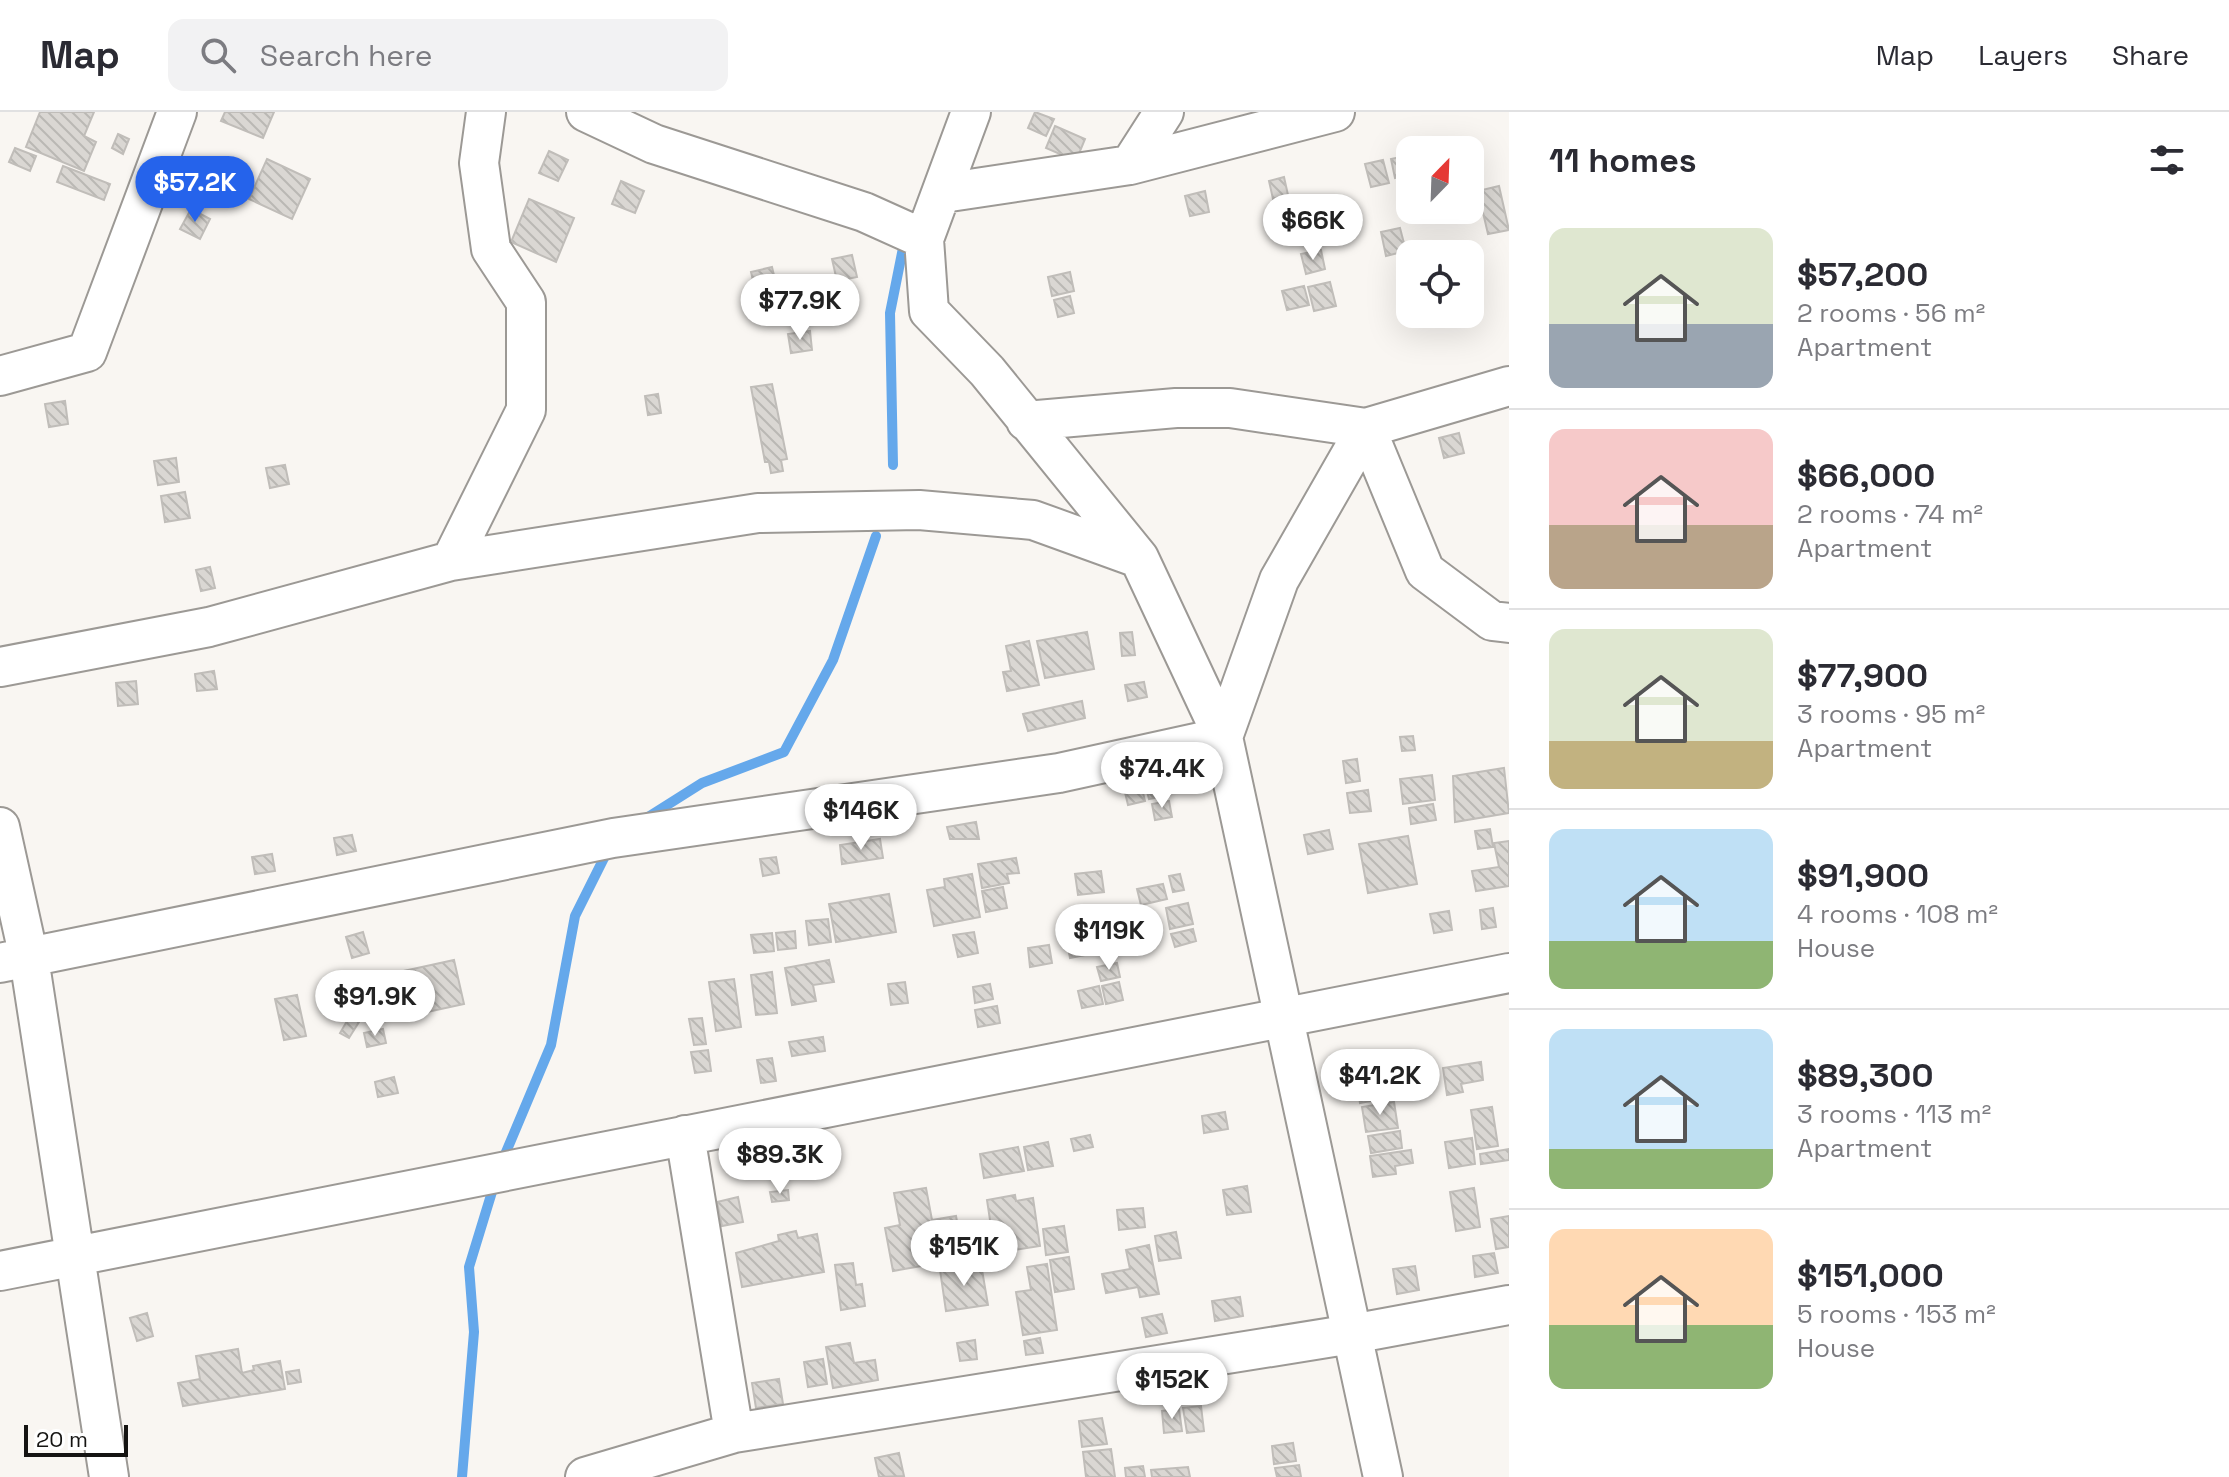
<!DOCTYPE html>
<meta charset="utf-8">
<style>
:root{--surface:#fff;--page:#f2f2f3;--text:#2b2b33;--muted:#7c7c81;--line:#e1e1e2;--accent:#2563eb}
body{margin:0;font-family:"Space Grotesk",sans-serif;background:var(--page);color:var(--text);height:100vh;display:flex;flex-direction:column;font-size:30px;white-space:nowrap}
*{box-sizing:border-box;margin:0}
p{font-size:26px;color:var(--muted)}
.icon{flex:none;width:44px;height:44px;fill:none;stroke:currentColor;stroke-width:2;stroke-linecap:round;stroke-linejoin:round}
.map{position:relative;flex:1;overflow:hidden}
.sheet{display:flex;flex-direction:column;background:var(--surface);width:720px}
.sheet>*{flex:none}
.needle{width:52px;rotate:23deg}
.fabs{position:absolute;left:1396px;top:24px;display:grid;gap:16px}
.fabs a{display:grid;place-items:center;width:88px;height:88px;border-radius:16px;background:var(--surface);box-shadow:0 8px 32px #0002;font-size:40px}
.scale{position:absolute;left:24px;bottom:20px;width:104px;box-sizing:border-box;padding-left:8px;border:4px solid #151412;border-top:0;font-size:22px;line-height:28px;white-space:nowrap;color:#151412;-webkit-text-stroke:6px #fff;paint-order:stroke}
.price{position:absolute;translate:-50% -68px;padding:0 18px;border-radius:28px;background:#fff;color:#222;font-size:26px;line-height:52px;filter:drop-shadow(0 2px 4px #0008)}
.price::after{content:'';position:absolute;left:50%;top:48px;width:24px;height:18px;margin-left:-12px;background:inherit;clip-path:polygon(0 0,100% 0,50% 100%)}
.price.current{background:var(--accent);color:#fff}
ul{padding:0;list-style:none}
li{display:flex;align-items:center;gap:24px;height:200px;padding:0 40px}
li+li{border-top:2px solid var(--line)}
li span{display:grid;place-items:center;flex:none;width:224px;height:160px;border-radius:16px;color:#555}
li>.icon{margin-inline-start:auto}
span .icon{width:96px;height:96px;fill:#fffc;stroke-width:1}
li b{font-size:34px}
h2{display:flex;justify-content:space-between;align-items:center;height:96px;padding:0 40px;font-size:34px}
header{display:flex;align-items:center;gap:48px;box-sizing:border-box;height:112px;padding:0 40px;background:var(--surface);border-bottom:2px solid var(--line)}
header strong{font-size:38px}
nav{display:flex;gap:44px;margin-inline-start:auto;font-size:28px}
.search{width:560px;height:72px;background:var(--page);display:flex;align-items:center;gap:20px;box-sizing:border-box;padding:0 28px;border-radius:16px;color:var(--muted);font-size:30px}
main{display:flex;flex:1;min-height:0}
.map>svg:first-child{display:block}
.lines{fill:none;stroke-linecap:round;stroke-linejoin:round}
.stream{stroke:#65a8eb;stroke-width:10}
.building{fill:url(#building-back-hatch);stroke:#c0bdb9;stroke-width:2}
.street-casing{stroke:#9c9995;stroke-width:42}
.street{stroke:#fff;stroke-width:38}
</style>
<header>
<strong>Map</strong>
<div class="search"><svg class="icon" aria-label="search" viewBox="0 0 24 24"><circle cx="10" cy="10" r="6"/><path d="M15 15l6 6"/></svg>Search here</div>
<nav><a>Map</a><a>Layers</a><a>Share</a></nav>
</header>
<main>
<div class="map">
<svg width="1509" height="1365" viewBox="0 0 1509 1365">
<defs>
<pattern id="building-back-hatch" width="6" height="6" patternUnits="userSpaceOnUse" patternTransform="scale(2)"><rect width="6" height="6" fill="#dad7d3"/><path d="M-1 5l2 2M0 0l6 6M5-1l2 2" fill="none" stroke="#bab8b4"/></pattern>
</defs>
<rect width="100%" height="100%" fill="#f9f6f2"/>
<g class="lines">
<path class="stream" d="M893,353L890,201L905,126
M645,707L702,671L784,640L833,548L876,424
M501,1052L551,933L575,804L609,736
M462,1365L474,1220L469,1155L495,1070"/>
</g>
<path class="building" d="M40,0H94L84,24L96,30L84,59L26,35Z
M225,0H274L263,26L221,9Z
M1035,0L1054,7L1046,24L1028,16Z
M1055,14L1085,27L1076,49L1046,36Z
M118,22L129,27L123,42L112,36Z
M15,36L36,44L30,59L9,50Z
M549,39L568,48L558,69L539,61Z
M1410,43V62L1395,66L1391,47Z
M267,47L310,67L292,107L249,87Z
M1383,48L1389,71L1371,75L1365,52Z
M63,54L110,72L104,88L57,70Z
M1284,65L1288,83L1273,87L1269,69Z
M621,69L644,79L635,101L612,92Z
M1499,74L1509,118L1488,122L1478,79Z
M1205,79L1209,100L1190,104L1185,84Z
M529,87L574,106L556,150L511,130Z
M191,97L210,107L200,127L180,117Z
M1400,116L1406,139L1386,144L1381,120Z
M1321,138L1325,157L1306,162L1301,142Z
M852,143L857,165L837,169L832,147Z
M772,155L777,176L756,181L751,160Z
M1070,160L1074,179L1052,184L1048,165Z
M1330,170L1336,194L1314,199L1308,175Z
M1304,174L1309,193L1287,198L1282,179Z
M1070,184L1074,201L1058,205L1054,188Z
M810,219L812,238L791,241L788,222Z
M772,272L787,347L781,348L783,359L771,361L769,350H765L751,275Z
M658,282L661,301L648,303L645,284Z
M65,289L68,312L49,315L45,292Z
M1459,321L1464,341L1444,346L1439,326Z
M176,346L179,370L158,373L154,349Z
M285,353L289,372L270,376L266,356Z
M185,380L190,406L165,410L161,384Z
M210,455L215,476L201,479L196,458Z
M1087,520L1094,557L1045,566L1037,529Z
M1132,520L1135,543L1122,544L1120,521Z
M1029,529L1039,573L1007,579L1003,560L1011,559L1006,534Z
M214,559L217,577L197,579L195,562Z
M136,569L138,592L118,594L116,571Z
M1144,570L1147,585L1128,589L1125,573Z
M1082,589L1085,606L1028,619L1023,602Z
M1413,624L1415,638L1402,639L1400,625Z
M1357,647L1360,669L1346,671L1343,649Z
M1504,656L1509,701L1455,710L1453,664Z
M1432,663L1435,688L1403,692L1400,667Z
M1166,664L1170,683L1149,687L1144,668Z
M1140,668L1145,689L1128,693L1123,672Z
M1368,678L1371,699L1350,701L1347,681Z
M1169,689L1172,705L1155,708L1152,692Z
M1433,692L1436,708L1411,712L1409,696Z
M976,710L979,727H950L947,715Z
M1490,717L1493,735L1478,737L1475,719Z
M1329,718L1333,737L1308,742L1304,723Z
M352,723L356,739L337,743L334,726Z
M1408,724L1417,772L1368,781L1359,732Z
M880,727L883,746L842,752L840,733Z
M1509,729V774L1476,779L1472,759L1499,755L1494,731Z
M272,742L275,759L255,762L252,745Z
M776,745L779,761L763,764L760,747Z
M1016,746L1019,761L1007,762L1009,771L982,776L978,752Z
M1101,759L1104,780L1078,783L1075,762Z
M972,762L980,805L934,814L927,778L945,775L944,767Z
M1180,762L1184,778L1173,780L1169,764Z
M1163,772L1167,787L1141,793L1137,777Z
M1003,775L1007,796L986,800L982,779Z
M889,782L896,820L836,830L829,792Z
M1188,791L1193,812L1170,817L1166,796Z
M1493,796L1496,815L1482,817L1480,798Z
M1449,799L1452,818L1434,821L1430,802Z
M828,807L831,830L809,833L806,809Z
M1084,807L1088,827L1068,831L1064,811Z
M1193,817L1196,829L1175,835L1171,822Z
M795,819L796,836L778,838L776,821Z
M363,820L369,841L352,846L346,825Z
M974,820L978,841L958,845L953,823Z
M772,821L774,839L754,841L751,823Z
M1093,830L1095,841L1070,846L1068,835Z
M1049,833L1052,851L1030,855L1028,836Z
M454,848L464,892L386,909L376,865Z
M829,848L834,870L813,873L816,889L792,893L785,856Z
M1117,851L1120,865L1101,869L1097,855Z
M772,860L777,901L756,903L751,863Z
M734,867L741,915L716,919L709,870Z
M905,870L908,891L891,893L888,872Z
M1119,870L1123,888L1106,892L1102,874Z
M990,872L993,887L975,891L973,875Z
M1099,874L1103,892L1082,896L1078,879Z
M297,883L306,924L284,928L275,887Z
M997,894L1000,911L978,915L975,898Z
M350,904L359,910L349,926L340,921Z
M702,906L706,932L694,933L689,907Z
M383,917L386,931L367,935L364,921Z
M823,925L825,939L792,944L789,930Z
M708,938L711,959L695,961L691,940Z
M772,946L776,969L761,971L757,948Z
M1481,950L1483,968L1461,972L1463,980L1447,983L1443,956Z
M394,965L398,981L378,985L375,970Z
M1378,968L1381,987L1360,991L1357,971Z
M1394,990L1398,1016L1366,1020L1362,995Z
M1492,995L1498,1034L1477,1037L1471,998Z
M1225,1000L1228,1017L1204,1021L1202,1004Z
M1400,1019L1402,1036L1371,1041L1368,1024Z
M1090,1023L1093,1035L1074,1039L1071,1027Z
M1472,1026L1475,1052L1449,1056L1445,1030Z
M1048,1030L1053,1054L1028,1058L1024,1035Z
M1018,1035L1024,1059L984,1066L980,1042Z
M1509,1037V1048L1481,1052L1480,1042Z
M1411,1038L1413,1051L1395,1054L1396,1062L1373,1065L1370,1044Z
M1247,1074L1251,1100L1227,1103L1223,1078Z
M926,1076L932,1108L956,1104L960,1126L953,1128L956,1148L893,1159L885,1116L900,1113L894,1081Z
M1474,1076L1480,1115L1456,1119L1450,1080Z
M788,1078L789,1088L772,1090L770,1080Z
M1015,1083L1016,1089L1033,1086L1040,1134L995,1141L987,1088Z
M738,1085L743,1110L722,1114L717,1090Z
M1143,1096L1145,1115L1119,1118L1117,1098Z
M1509,1104V1135L1496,1137L1491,1107Z
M1064,1114L1068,1140L1046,1143L1043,1117Z
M796,1119L798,1126L817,1122L824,1160L742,1175L736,1141L779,1129L778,1123Z
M1176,1120L1181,1146L1159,1149L1155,1124Z
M1149,1133L1159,1182L1140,1185L1138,1175L1106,1181L1102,1162L1130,1157L1126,1138Z
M1494,1141L1498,1161L1475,1165L1473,1144Z
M1069,1145L1074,1177L1055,1180L1050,1148Z
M853,1151L856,1173L862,1172L865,1194L841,1198L835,1153Z
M981,1152L988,1193L946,1199L940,1158Z
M1047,1152L1057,1218L1023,1223L1016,1180L1031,1178L1027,1155Z
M1415,1154L1419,1178L1397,1182L1393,1157Z
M1240,1185L1243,1204L1215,1209L1212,1189Z
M147,1201L153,1224L137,1229L130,1206Z
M1162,1202L1167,1221L1146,1225L1142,1206Z
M1040,1226L1043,1241L1026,1243L1024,1229Z
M975,1228L977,1247L960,1249L957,1231Z
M850,1231L854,1251L875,1248L878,1268L833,1276L826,1235Z
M238,1237L242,1261L254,1258L253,1254L280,1249L285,1277L183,1294L178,1271L200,1267L196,1244Z
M823,1247L827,1272L808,1275L804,1250Z
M299,1258L301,1270L288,1272L286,1260Z
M779,1267L783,1292L756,1296L752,1271Z
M1201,1294L1204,1319L1187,1321L1183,1296Z
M1179,1297L1182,1319L1164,1321L1162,1299Z
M1102,1306L1107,1332L1082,1335L1079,1309Z
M1293,1331L1296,1349L1274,1352L1272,1334Z
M1111,1337L1115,1365H1086L1083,1340Z
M899,1341L904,1364L879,1365L875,1346Z
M1299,1353L1301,1365H1277L1275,1356Z
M1143,1354L1145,1365H1126L1125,1356Z
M1188,1355L1190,1365H1152L1151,1358Z"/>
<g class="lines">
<defs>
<path id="street" d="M586,0L654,32L864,100L924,127
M971,0L924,127L929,199L987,259L1139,446L1223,625L1383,1365
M1130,53L1335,0
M943,81L1130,53L1164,0
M0,264L87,240L177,0
M1026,309L1176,296H1230L1366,316L1425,459L1492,509L1509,511
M451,449L526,298V190L491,137L479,51L486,0
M0,555L209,515L451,449L758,401L919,398L1033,408L1138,446
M0,715L29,846L109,1365
M0,851L613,726L1059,661L1223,625L1279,468L1366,316L1509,274
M685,1023L734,1321
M0,1159L1509,861
M585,1365L734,1321L1352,1222L1509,1193"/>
</defs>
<use href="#street" class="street-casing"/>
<use href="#street" class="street"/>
</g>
</svg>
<div class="fabs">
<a><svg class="needle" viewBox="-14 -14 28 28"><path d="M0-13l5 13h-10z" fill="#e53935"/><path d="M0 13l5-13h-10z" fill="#7c7c81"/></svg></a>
<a><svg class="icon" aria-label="locate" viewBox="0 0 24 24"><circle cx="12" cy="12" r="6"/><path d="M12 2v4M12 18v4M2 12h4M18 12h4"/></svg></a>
</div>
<div class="scale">20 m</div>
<b class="price current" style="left:195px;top:112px">$57.2K</b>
<b class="price" style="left:1313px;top:150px">$66K</b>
<b class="price" style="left:800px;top:230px">$77.9K</b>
<b class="price" style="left:1162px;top:698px">$74.4K</b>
<b class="price" style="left:861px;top:740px">$146K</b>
<b class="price" style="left:1109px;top:860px">$119K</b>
<b class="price" style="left:375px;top:926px">$91.9K</b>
<b class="price" style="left:1380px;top:1005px">$41.2K</b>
<b class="price" style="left:780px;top:1084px">$89.3K</b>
<b class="price" style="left:964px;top:1176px">$151K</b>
<b class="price" style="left:1172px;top:1309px">$152K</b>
</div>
<section class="sheet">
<h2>11 homes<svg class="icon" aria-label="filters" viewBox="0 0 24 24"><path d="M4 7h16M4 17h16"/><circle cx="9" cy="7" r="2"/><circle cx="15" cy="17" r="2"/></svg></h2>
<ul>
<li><span style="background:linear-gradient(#dfe7d0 60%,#9aa5b1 0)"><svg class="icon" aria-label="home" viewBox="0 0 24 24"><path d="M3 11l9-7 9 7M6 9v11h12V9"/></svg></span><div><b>$57,200</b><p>2 rooms · 56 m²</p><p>Apartment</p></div></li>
<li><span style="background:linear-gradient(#f6c9c9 60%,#b9a48a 0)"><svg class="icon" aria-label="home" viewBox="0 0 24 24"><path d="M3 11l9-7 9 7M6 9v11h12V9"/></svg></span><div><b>$66,000</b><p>2 rooms · 74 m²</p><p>Apartment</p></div></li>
<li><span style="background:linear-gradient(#dfe7d0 70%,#c2b280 0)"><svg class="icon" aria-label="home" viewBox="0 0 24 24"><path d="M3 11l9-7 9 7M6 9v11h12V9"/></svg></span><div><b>$77,900</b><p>3 rooms · 95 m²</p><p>Apartment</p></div></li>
<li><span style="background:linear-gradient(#bfe0f5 70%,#8fb573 0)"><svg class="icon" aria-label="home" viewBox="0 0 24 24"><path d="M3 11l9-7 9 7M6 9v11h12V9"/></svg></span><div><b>$91,900</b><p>4 rooms · 108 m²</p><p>House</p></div></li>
<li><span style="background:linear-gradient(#bfe0f5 75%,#8fb573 0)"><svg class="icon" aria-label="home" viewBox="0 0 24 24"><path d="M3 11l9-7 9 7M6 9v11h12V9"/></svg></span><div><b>$89,300</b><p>3 rooms · 113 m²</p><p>Apartment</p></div></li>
<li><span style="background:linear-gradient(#ffd9b3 60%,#8fb573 0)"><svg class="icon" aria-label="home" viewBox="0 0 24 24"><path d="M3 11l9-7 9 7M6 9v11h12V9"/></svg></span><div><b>$151,000</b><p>5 rooms · 153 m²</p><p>House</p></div></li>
</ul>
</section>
</main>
